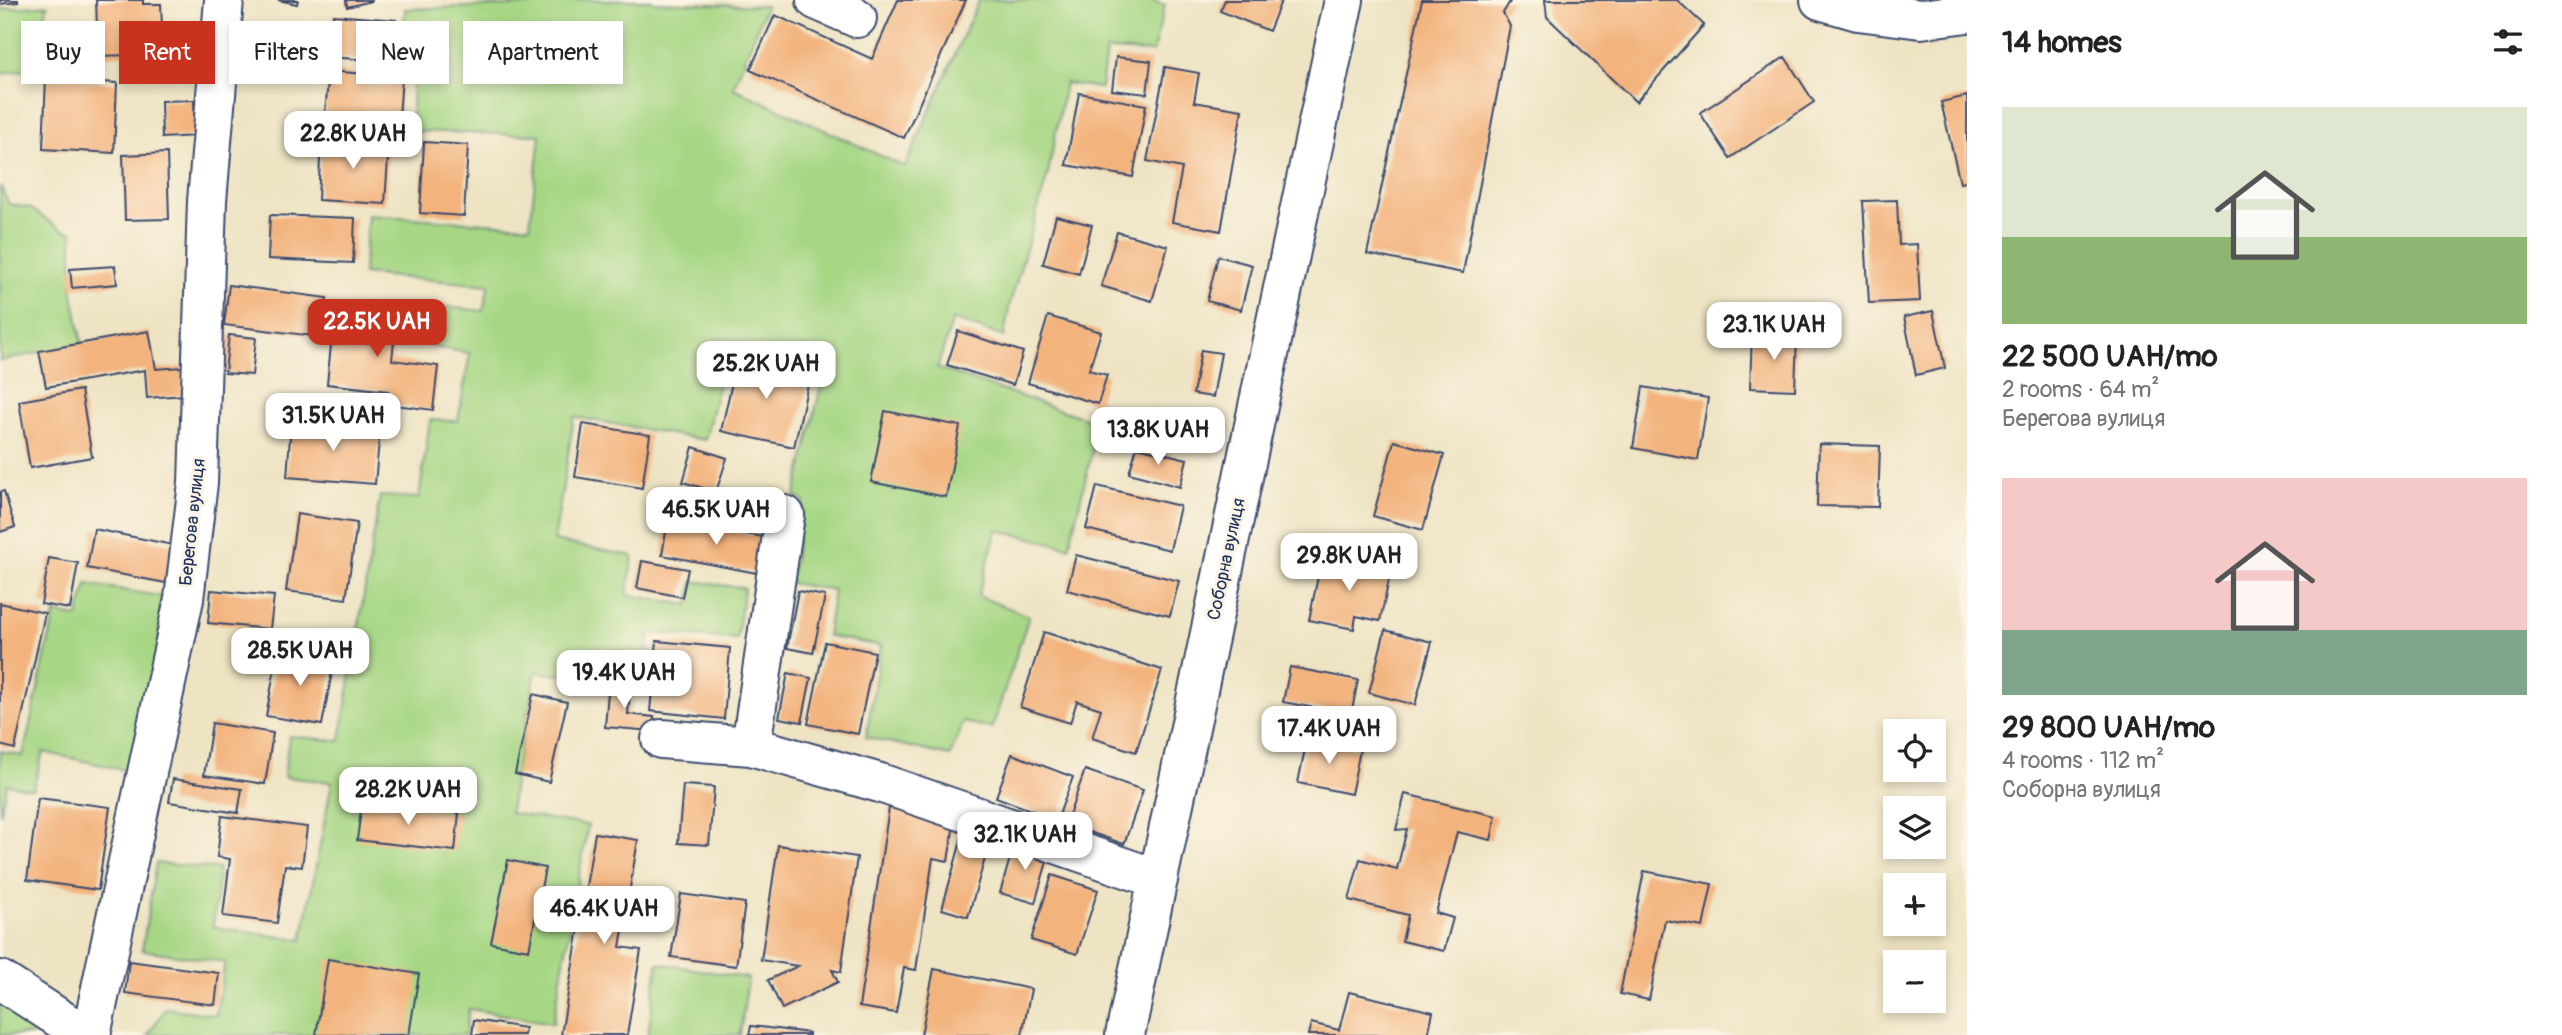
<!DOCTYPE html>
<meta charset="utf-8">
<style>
:root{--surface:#fff;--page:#f6f6f6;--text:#222;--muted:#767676;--accent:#c8321e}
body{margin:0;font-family:Pangolin,sans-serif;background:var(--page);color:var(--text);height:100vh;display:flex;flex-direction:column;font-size:26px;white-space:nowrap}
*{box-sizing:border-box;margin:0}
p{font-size:23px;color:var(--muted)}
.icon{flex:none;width:38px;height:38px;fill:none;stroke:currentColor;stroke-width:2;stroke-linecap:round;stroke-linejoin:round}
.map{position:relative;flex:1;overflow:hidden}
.sheet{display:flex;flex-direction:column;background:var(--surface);width:595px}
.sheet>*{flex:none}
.banner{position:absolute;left:21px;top:21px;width:665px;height:63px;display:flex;gap:14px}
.fabs{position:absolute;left:1883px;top:719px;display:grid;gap:14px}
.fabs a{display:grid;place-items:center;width:63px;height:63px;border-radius:0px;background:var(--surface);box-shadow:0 4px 10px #0003;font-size:35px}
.price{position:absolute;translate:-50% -60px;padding:0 16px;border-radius:14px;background:#fff;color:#222;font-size:23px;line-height:46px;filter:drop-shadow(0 2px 4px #0008)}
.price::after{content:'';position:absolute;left:50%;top:42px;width:21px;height:16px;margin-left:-10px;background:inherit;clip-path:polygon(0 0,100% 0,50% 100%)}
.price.active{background:var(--accent);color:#fff}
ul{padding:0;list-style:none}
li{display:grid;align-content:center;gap:14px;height:371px;padding:0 35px}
li span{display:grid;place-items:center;height:217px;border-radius:0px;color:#555}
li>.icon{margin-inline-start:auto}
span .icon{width:126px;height:126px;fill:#fffc;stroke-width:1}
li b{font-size:30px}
h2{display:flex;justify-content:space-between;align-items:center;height:84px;padding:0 35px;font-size:30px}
.chip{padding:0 24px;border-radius:0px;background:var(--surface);box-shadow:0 4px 10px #0003;font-size:24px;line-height:63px}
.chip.active{background:var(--accent);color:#fff}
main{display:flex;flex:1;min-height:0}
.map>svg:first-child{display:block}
.green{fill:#a7d785;stroke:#618372;stroke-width:2}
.building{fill:#f3b37d}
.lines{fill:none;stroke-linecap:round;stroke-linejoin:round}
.minor-casing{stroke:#3b4a6d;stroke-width:42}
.major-casing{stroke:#3b4a6d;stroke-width:42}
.minor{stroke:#fff;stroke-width:38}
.major{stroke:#fff;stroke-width:38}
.labels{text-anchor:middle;stroke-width:6;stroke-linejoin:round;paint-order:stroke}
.street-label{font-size:18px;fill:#1b2f5e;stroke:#fcf5e5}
</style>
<main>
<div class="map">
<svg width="1967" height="1035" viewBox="0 0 1967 1035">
<rect width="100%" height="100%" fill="#fcf5e5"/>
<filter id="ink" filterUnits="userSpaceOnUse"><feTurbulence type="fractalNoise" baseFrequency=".0143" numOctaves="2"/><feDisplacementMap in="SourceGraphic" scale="14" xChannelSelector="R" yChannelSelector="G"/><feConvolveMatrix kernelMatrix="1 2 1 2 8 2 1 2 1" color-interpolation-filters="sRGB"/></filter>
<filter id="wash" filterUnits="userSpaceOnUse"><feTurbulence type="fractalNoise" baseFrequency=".00686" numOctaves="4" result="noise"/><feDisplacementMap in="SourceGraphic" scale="28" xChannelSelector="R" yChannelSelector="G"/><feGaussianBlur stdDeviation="1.57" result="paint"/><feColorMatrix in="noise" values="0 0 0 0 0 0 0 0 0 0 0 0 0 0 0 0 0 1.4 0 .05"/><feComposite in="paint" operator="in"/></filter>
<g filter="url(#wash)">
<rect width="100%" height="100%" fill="#eee4c4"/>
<path class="green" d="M534,0H652L653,2L766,6L733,88L905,167L979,0H1150L1165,5L1153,52L1106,50L1101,88L1065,83L1048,174L1009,307L1004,337L953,319L937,368L1099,423L1069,547L997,530L978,596L1029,616L992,728L963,722L950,756L866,737L881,646L827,636L834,590L790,583L804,501L795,496L826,365L728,344L705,440L574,417L554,541L633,556L627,595L689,605L693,581L744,588L737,639L650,633L645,672L604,666L601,680L536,672L515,774L510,813L588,825L553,1023L469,1009L465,1035H148L166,1008L216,1015L225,962L142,950L156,863L219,869L213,927L302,940L332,782L284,777L289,736L340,741L380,496L419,498L430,420L458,421L470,353L432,347L438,306L483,311L489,285L363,274L368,215L530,226L540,135L411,131L414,66L402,65L405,9L534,5Z
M48,5L29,69L0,74V9Z
M0,186L9,204L30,208L62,230L72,232V288L82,343L0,361Z
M87,584L171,598L139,773L43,752L33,789L7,784L0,814V751L23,756L55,613L78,617Z
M658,963L748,978L740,1035H648Z
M0,998L57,1035H0Z"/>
<g id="blocks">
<path class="building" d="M0,0H18V2L0,4Z
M96,0H143V4H161L163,54L98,56Z
M278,0H298L297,4Z
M346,0H372V1L347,7Z
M898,0H966L904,138L750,70L775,15L872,59Z
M1225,0H1278L1281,1L1269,31L1220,11Z
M1422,0H1511L1503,13L1510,26L1463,273L1367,254Z
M1545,0H1677L1704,25L1636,102L1547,17Z
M333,15L396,20L393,62L330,57Z
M47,54L87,57L86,81L117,83L114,153L43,149Z
M1116,57L1151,61L1147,94L1112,90Z
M1785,57L1814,102L1730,158L1700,113Z
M1165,67L1199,73L1194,102L1242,110L1221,231L1172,222L1182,168L1147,161Z
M329,71L402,77L398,131L324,124Z
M1079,93L1146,105L1133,177L1066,165Z
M1967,96V182L1960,183L1941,102Z
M194,100L195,136L162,138L161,101Z
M321,139L389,143L385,204L318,200Z
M424,142L468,145L464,216L420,213Z
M167,153L169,219L125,220L123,155Z
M1897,200L1899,245L1917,244L1920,301L1869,303L1863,201Z
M270,215L355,218L353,263L268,259Z
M1056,216L1092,225L1079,274L1043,264Z
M1117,232L1168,246L1152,301L1101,286Z
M1218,256L1252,265L1241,310L1207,301Z
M115,266L117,284L72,288L70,269Z
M229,285L327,298L322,337L224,325Z
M335,306L397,313L392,360L438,366L433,410L387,404L388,391L327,384Z
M1933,311L1945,368L1916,375L1904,317Z
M1048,316L1101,332L1089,370L1107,375L1098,404L1028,383Z
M149,331L156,369L182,367L184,395L147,398L145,370L46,387L39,351Z
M958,331L1023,352L1013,385L947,365Z
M1752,333L1797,335L1795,390L1750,388Z
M229,335L256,338L252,375L225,373Z
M1201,350L1221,353L1213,397L1193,394Z
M738,356L811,371L794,447L721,431Z
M1643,387L1708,398L1698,460L1633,448Z
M81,390L92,457L30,468L19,401Z
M885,411L960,426L946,497L871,482Z
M291,423L380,430L375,484L287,477Z
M583,424L650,435L642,488L575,477Z
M1394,441L1444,455L1423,530L1373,516Z
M1819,444L1880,446L1878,507L1817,506Z
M693,447L727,458L716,492L683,482Z
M1137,447L1187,459L1180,487L1129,473Z
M1097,486L1180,506L1170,550L1086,529Z
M4,491L15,527L0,532V492Z
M297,514L357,523L346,599L286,591Z
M668,520L769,538L762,574L662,555Z
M94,529L173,545L166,583L87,568Z
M1076,555L1179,581L1170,616L1067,590Z
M1322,557L1391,571L1380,621L1356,616L1354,629L1309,620Z
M49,558L78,563L70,609L41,604Z
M642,561L688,569L682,597L637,588Z
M211,590L274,596L270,629L208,623Z
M798,591L825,596L813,653L787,648Z
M0,603L45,613L15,749L0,745Z
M1385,630L1432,642L1415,705L1369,693Z
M1044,632L1162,670L1136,752L1092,738L1101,709L1077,701L1070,723L1020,707Z
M657,641L730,648L724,719L650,711Z
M825,642L875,652L858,734L808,724Z
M278,651L334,661L322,725L266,716Z
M1290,667L1358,680L1351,715L1283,702Z
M788,673L811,678L802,722L779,718Z
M609,681L631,683L628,714L654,717L653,731L605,727Z
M533,694L567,702L549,782L515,774Z
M212,723L273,733L265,784L204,775Z
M1307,739L1360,750L1351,794L1298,783Z
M1012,754L1073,777L1057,820L996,797Z
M1085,770L1143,790L1124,844L1066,824Z
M173,779L242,789L238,813L169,802Z
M683,785L714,787L709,845L678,843Z
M1405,794L1496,816L1491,840L1457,832L1436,913L1453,918L1444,951L1402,941L1408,915L1349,900L1360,859L1397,869L1407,829L1396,830Z
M38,798L110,807L98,890L27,880Z
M362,802L459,813L455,851L357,840Z
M889,808L955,818L948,861L933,858L916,970L904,968L896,1013L859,1007Z
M222,816L307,827L302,867L285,865L277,923L223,916L230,859L217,857Z
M966,823L993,831L968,917L942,909Z
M595,833L638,840L620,947L641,950L627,1035H561Z
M1015,841L1050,851L1035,903L1000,893Z
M778,845L857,857L841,972L832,970L838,982L782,1009L768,980L798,966L761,960Z
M508,860L545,868L529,950L491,943Z
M1644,871L1712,884L1703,927L1665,920L1649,1000L1620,994Z
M1052,875L1098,890L1077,954L1031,940Z
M681,894L745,903L736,966L671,957Z
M328,959L419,974L409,1035H316Z
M129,961L219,973L215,1005L125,993Z
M934,969L1031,989L1022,1035H921Z
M1349,992L1433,1012L1428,1035H1308L1311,1023L1339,1030Z
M474,1020L525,1028L524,1035H472Z
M751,1026L809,1033V1035H749Z"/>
</g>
</g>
<g filter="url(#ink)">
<use href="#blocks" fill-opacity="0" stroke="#3b4a6d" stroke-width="2"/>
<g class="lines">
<defs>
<path id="minor" d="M816,0L857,18
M1820,0L1858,11L1921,19L1967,13
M661,739L751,746L880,783L1158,879
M751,746L785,515
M0,980L85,1035
M91,1035L184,599L198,483L207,201L224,0"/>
<path id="major" d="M1125,1035L1344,0"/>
</defs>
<use href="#minor" class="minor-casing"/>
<use href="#major" class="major-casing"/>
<use href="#minor" class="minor"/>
<use href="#major" class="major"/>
</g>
</g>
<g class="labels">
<g class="street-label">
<text transform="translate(192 522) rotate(-84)" y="6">Берегова вулиця</text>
<text transform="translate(1226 559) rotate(-78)" y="6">Соборна вулиця</text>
</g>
</g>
</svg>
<div class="fabs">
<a><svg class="icon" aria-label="locate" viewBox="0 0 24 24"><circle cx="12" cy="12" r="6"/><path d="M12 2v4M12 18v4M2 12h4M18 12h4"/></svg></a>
<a><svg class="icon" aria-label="layers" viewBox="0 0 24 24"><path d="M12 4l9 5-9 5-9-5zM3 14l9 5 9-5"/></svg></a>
<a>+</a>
<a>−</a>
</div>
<b class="price" style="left:353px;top:171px">22.8K UAH</b>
<b class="price active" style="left:377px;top:359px">22.5K UAH</b>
<b class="price" style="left:1774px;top:362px">23.1K UAH</b>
<b class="price" style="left:766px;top:401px">25.2K UAH</b>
<b class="price" style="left:333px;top:453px">31.5K UAH</b>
<b class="price" style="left:1158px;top:467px">13.8K UAH</b>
<b class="price" style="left:716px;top:547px">46.5K UAH</b>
<b class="price" style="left:1349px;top:593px">29.8K UAH</b>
<b class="price" style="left:300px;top:688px">28.5K UAH</b>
<b class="price" style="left:624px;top:710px">19.4K UAH</b>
<b class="price" style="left:1329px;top:766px">17.4K UAH</b>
<b class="price" style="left:408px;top:827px">28.2K UAH</b>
<b class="price" style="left:1025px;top:872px">32.1K UAH</b>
<b class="price" style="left:604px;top:946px">46.4K UAH</b>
<div class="banner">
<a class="chip">Buy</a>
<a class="chip active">Rent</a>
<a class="chip">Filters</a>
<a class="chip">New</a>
<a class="chip">Apartment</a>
</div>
</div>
<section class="sheet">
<h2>14 homes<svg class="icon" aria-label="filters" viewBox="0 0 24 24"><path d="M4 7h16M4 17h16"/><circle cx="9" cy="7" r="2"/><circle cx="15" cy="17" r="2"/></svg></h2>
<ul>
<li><span style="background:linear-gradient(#dfe7d0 60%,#8fb573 0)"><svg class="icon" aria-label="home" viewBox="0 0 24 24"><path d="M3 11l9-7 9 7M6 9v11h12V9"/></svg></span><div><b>22 500 UAH/mo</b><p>2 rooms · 64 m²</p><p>Берегова вулиця</p></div></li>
<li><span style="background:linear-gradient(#f6c9c9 70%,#7fa58c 0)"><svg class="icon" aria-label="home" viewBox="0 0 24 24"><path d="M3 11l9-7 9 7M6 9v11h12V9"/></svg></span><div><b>29 800 UAH/mo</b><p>4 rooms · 112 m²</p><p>Соборна вулиця</p></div></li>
</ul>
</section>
</main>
